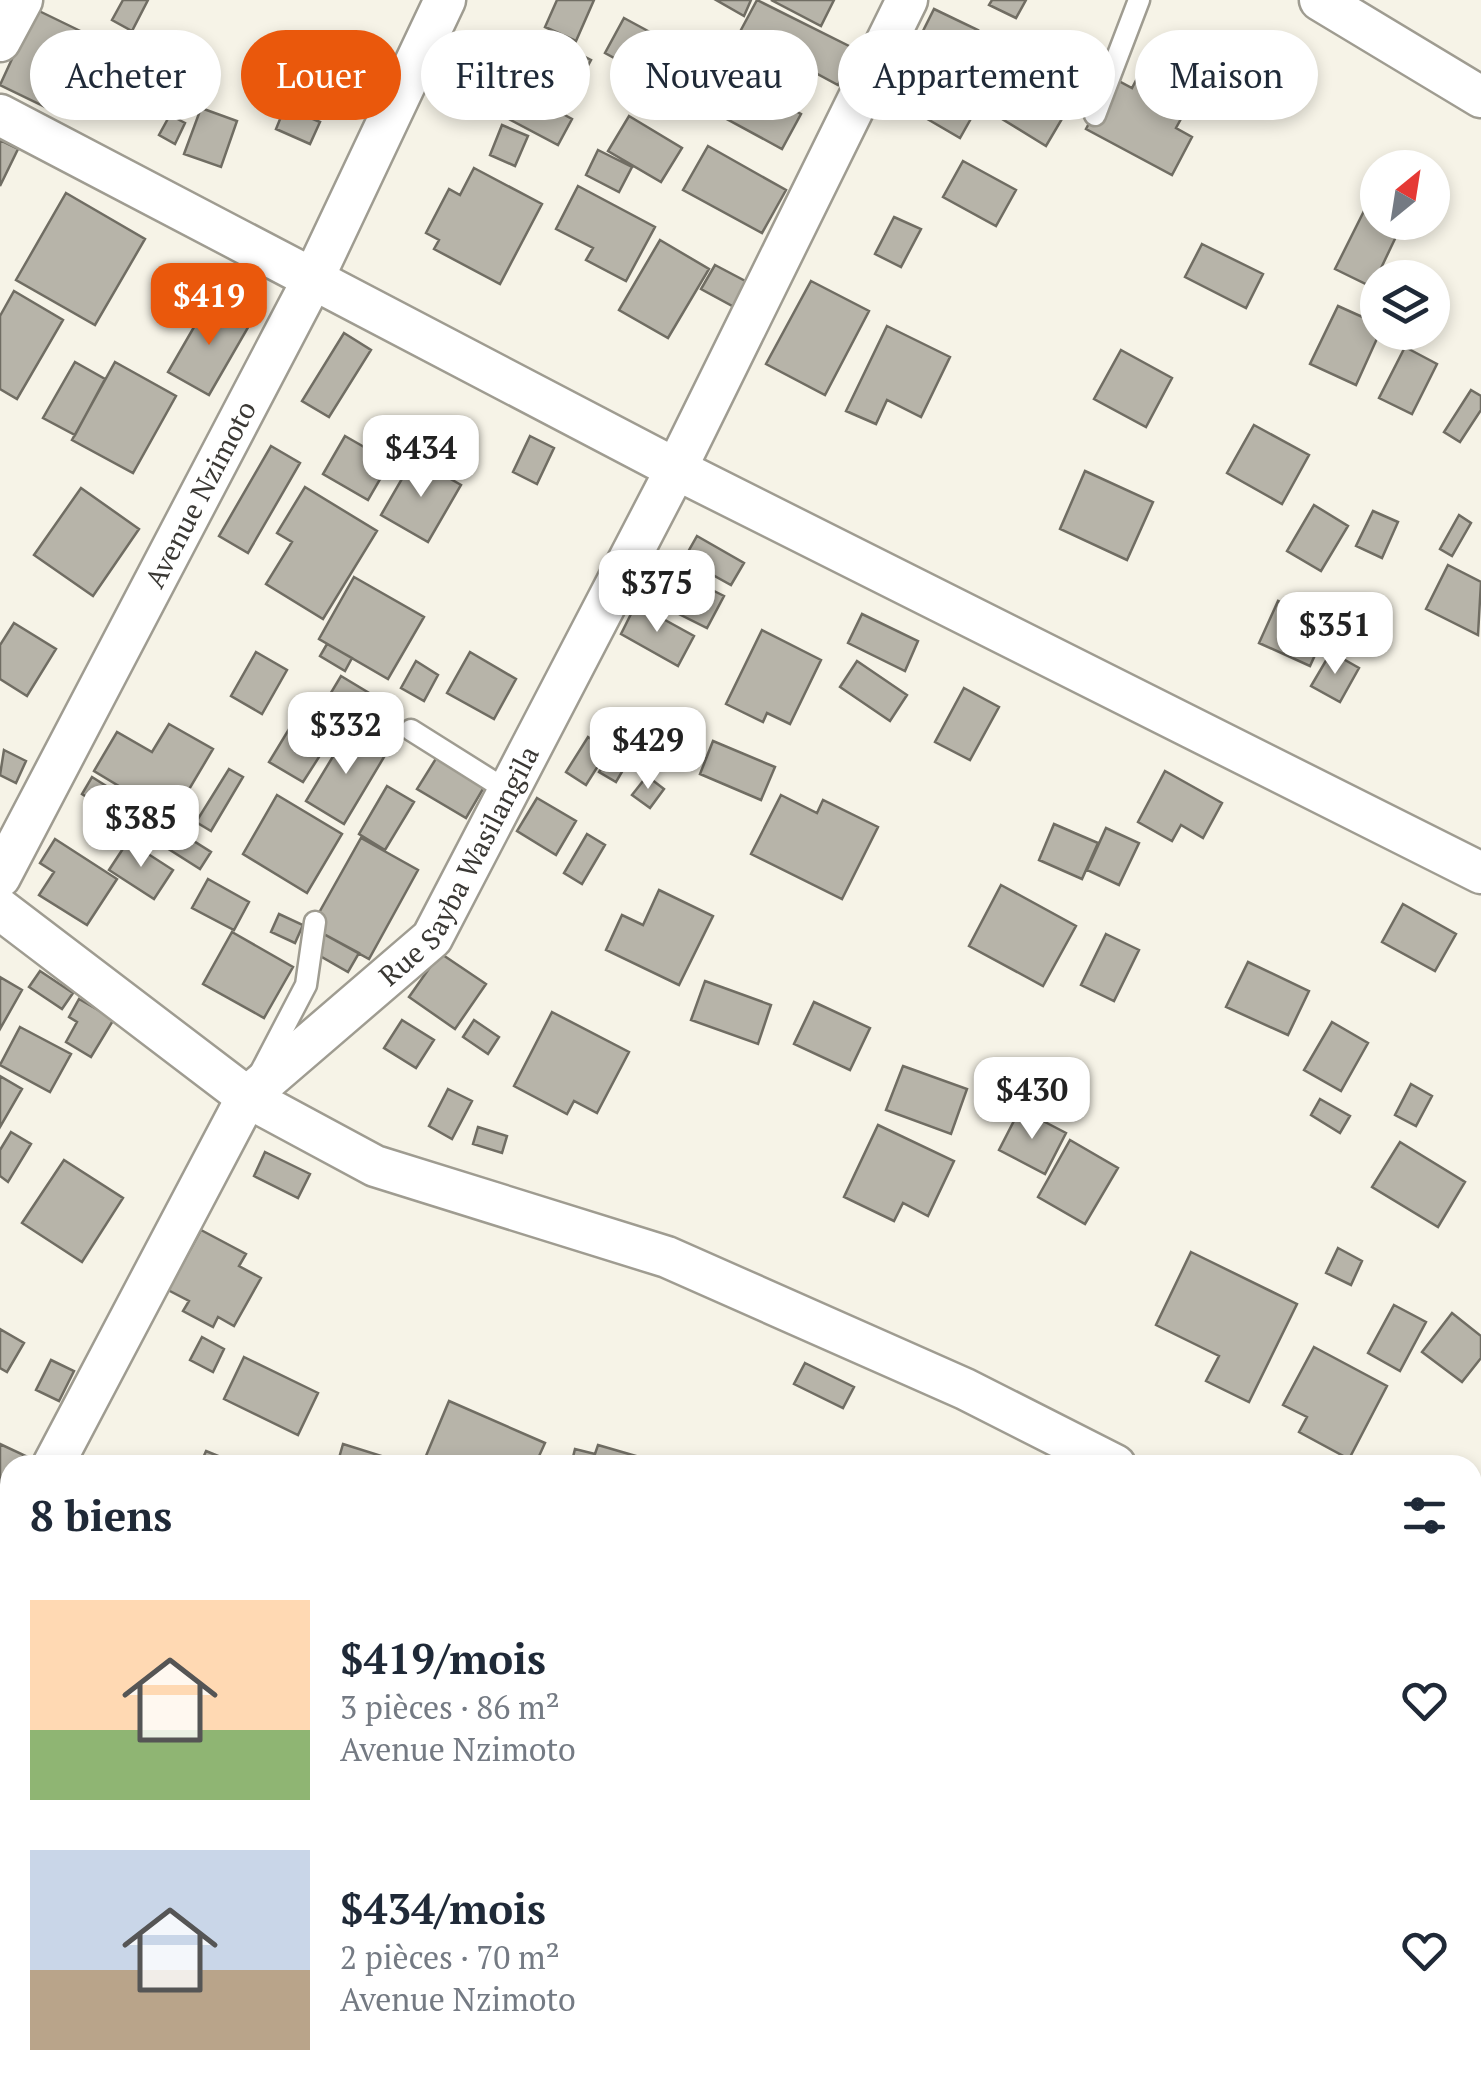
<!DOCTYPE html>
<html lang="fr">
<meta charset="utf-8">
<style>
:root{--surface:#fff;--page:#f6f6f7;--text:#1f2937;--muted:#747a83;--accent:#ea580c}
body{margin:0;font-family:"PT Serif",serif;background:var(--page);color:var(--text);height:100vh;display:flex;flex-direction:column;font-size:38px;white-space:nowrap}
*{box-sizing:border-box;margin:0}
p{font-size:32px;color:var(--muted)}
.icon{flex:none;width:55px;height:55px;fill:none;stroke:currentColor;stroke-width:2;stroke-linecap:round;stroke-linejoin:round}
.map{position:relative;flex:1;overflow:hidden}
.side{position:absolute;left:0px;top:1455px;width:1482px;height:642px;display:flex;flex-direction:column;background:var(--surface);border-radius:30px 30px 0 0;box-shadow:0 5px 15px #0003}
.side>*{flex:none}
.top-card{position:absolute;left:30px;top:30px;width:1422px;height:90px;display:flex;gap:20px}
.needle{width:65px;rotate:30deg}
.buttons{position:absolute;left:1360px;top:150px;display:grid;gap:20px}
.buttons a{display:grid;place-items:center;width:90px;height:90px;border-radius:50%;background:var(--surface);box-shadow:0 5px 15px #0003;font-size:50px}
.price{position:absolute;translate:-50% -85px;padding:0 22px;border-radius:20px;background:#fff;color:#222;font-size:32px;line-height:65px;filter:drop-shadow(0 2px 5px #0008)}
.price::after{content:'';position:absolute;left:50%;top:60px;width:30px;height:22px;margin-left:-15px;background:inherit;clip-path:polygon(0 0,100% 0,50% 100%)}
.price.on{background:var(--accent);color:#fff}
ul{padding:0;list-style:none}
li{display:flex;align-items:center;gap:30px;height:250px;padding:0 30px}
li span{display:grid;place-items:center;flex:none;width:280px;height:200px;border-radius:0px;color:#555}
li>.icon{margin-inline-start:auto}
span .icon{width:120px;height:120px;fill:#fffc;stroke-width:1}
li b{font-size:42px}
h2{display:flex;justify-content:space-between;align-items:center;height:120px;padding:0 30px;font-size:42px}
.chip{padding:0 35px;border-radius:45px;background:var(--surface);box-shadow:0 5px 15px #0003;font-size:35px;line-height:90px}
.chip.on{background:var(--accent);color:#fff}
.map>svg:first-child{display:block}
.building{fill:#b7b4a9;stroke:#706d63;stroke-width:2.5}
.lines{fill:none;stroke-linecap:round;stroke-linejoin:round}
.service-casing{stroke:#9f9c91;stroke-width:25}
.minor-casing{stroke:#9f9c91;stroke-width:45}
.service{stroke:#fff;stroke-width:20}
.minor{stroke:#fff;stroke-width:40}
.labels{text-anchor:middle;stroke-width:8;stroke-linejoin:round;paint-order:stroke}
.street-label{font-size:28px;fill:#3a3834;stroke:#fff}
</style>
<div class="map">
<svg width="1481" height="2096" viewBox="0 0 1481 2096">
<rect width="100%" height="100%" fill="#f6f3e7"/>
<path class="building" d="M123,0H148L132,31L112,20Z
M557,0H594L576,41L545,27Z
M716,0H751L744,16Z
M757,0L857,50L838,85L769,48L756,74L726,58Z
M771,0H834L821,26Z
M992,0H1026L1016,18L989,5Z
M35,9L103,42L66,117L0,85Z
M934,9L978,30L957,71L914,49Z
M624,18L801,114L782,149L605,53Z
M1017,36L1040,50L1049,37L1076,54L1068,68L1086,78L1046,146L976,103Z
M560,44L591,60L566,106L535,89Z
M100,51L144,68L130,106L85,90Z
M1145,63L1185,85L1171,109L1183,115L1176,128L1192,137L1172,175L1086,129L1113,78L1132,88Z
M890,66L973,115L960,138L876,89Z
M519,90L572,119L558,145L505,117Z
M285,107L320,122L310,144L276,129Z
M201,108L237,121L221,167L184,154Z
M170,115L185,123L175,144L159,135Z
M629,116L682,148L661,182L608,151Z
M502,125L528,136L515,166L490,155Z
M0,140L18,149L0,186Z
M708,146L786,190L762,233L683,190Z
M598,150L632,167L619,192L586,175Z
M963,161L1016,190L996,226L943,197Z
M474,168L542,204L500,284L434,249L439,240L426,233L449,189L460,195Z
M578,186L655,227L626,281L586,260L593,248L556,229Z
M1375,189L1378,222H1403L1372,287L1335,269Z
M66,193L145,239L95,325L16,280Z
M894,217L921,229L901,267L875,254Z
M660,240L709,269L668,338L619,310Z
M1202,244L1263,274L1246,308L1185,277Z
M715,265L749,283L736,308L701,289Z
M811,281L869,311L825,395L766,364Z
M14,291L63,320L17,399L0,389V316Z
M209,301L250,324L209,395L168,372Z
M1338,306L1378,324L1380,332L1356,385L1310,364Z
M887,326L950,357L921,417L887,400L876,424L846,411Z
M344,333L371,350L329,417L302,401Z
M1405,347L1437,364L1412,414L1379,398Z
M1121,350L1172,378L1146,427L1094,399Z
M75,362L105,379L75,435L43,418Z
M115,362L176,396L133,473L72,440Z
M1471,390L1481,396V410L1460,442L1444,432Z
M1254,425L1309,455L1282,504L1227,473Z
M345,436L390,462L368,500L323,474Z
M530,436L554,448L537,484L513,472Z
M271,446L300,463L248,553L219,536Z
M414,458L461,485L428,542L381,515Z
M1085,471L1153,502L1127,560L1060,529Z
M305,487L377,531L323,619L266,584L292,542L277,533Z
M81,488L139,529L93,596L34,555Z
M1314,505L1348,526L1321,571L1287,551Z
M1373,511L1398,522L1382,558L1356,546Z
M1459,515L1471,523L1452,556L1440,549Z
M697,536L744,563L731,585L684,559Z
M1448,565L1481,582L1478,635L1426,609Z
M670,569L724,596L707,628L653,601Z
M354,577L424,617L388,679L319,639Z
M1278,601L1329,624L1310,666L1259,643Z
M636,604L694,636L678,666L621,634Z
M862,614L918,641L905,671L848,643Z
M14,623L56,649L27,696L0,679V645Z
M762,630L821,660L790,724L767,713L763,722L726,704Z
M327,644L352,658L345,671L320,656Z
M256,652L287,670L262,714L231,696Z
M470,652L516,679L494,719L447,693Z
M1331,652L1359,668L1340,702L1311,686Z
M416,661L438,675L424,701L401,688Z
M857,661L907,695L890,721L840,687Z
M341,676L379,699L364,724L326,701Z
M964,688L999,707L970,760L935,742Z
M322,700L344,714L335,728L312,714Z
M300,711L335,732L303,782L269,762Z
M169,724L213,749L172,818L94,771L117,732L152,752Z
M349,730L387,752L344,824L306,801Z
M588,737L608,750L586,785L566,772Z
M713,741L775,767L761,800L700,774Z
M616,744L633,753L616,782L599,772Z
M442,749L490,777L466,818L417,789Z
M4,750L26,761L16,783L0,775Z
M229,769L243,777L211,831L196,822Z
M1165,771L1222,803L1203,838L1181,825L1172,841L1138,822Z
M647,776L664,789L650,808L632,795Z
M92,777L211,852L200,869L82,794Z
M387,786L414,802L385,850L359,834Z
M277,795L342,834L307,893L243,854Z
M781,795L817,813L823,800L878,827L842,899L751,854Z
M537,798L576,821L556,855L517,831Z
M1054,824L1098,843L1082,879L1039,860Z
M1106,828L1139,843L1119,885L1087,870Z
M587,834L605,845L582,884L564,873Z
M361,838L418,870L369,959L311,927Z
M55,839L117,879L87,925L39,895L54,872L40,863Z
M128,841L173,870L154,899L109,870Z
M208,879L249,902L234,930L192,908Z
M1001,885L1076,926L1043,986L969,946Z
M659,890L713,916L679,985L606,950L622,915L643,925Z
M1403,904L1456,934L1435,971L1382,942Z
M279,914L303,925L295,943L271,932Z
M311,927L359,953L348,972L301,945Z
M232,932L293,967L264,1018L203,984Z
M1106,934L1139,950L1114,1001L1081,985Z
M440,953L486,984L455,1029L409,997Z
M1248,962L1309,991L1288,1035L1226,1007Z
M40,971L73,993L62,1009L29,987Z
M0,977L22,990L0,1029Z
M705,981L771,1005L758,1044L691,1020Z
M79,999L114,1019L91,1057L66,1042L77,1022L69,1017Z
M814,1002L870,1028L850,1070L794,1044Z
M552,1012L629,1052L597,1113L574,1101L567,1114L514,1086Z
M402,1020L434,1040L416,1068L384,1048Z
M474,1020L499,1037L488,1054L463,1037Z
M1332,1022L1368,1043L1341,1091L1304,1070Z
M20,1027L71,1054L50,1092L0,1065Z
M903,1066L967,1089L951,1134L886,1110Z
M0,1076L22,1089L0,1127Z
M1411,1084L1432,1096L1416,1126L1395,1115Z
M448,1089L472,1101L452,1139L429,1126Z
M1320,1099L1350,1116L1340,1133L1311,1115Z
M1020,1109L1066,1133L1045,1174L999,1150Z
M878,1125L954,1161L928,1216L903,1203L894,1221L844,1197Z
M478,1127L507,1136L502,1153L473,1144Z
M11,1132L31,1144L8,1182L0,1176V1150Z
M1070,1140L1118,1168L1085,1224L1038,1197Z
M1400,1142L1465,1182L1438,1227L1372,1187Z
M265,1152L310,1174L298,1198L254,1176Z
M64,1160L123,1198L82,1262L22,1223Z
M201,1230L246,1254L239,1266L261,1278L234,1326L218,1317L213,1327L183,1311L189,1301L168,1290Z
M1338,1248L1362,1261L1351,1285L1326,1273Z
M1191,1252L1297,1304L1249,1402L1206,1381L1219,1356L1156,1325Z
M1394,1305L1426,1322L1400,1371L1368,1353Z
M1452,1313L1481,1336V1358L1462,1382L1422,1352Z
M0,1329L24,1343L7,1372L0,1368Z
M202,1337L224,1349L213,1372L190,1360Z
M1314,1347L1387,1386L1349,1459L1299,1432L1307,1417L1283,1405Z
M244,1357L318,1393L298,1435L224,1399Z
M51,1360L74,1371L59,1401L36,1390Z
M805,1363L854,1387L843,1408L794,1384Z
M449,1401L545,1443L535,1465L423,1463Z
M0,1444L28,1457L24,1465H10V1493L0,1513Z
M343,1444L388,1458L386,1465H337Z
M598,1445L667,1465H571L575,1449L595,1454Z
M206,1451L240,1465H200Z
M1473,1895L1481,1898V2016L1472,2012Z
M1472,2048L1481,2051V2096H1464L1451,2089L1472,2088Z
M203,2088H245L241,2096H213Z
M430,2088H507L502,2096H426Z
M541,2088H624L636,2094L537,2096Z
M1265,2088H1308L1303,2096H1260Z
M1324,2088H1403L1399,2096H1320Z"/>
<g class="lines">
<defs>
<path id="service" d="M1095,115L1139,0
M411,730L508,791
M260,1073L306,985L315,922"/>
<g id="minor">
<path d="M1320,0L1481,97"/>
<path d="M0,41L22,0"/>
<path d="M0,115L676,469L1481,873"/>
<path id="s1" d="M0,877L313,279L445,0"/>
<path d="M0,909L247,1097L375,1166L667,1257L965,1389L1115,1465"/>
<path id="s2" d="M53,1465L247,1097L432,938L676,469L907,0"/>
<path d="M1472,1519L1481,1502"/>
<path d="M0,1566L10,1547"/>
<path d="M1472,1647L1481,1651"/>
<path d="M0,1651L10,1657"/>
<path d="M842,2088L859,2096"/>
<path d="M1181,2096L1185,2088"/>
</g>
</defs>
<use href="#service" class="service-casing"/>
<use href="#minor" class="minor-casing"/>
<use href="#service" class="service"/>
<use href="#minor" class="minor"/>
</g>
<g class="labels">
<g class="street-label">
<text dy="10" stroke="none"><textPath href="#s1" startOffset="432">Avenue Nzimoto</textPath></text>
<text dy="10" stroke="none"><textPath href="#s2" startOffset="735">Rue Sayba Wasilangila</textPath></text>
</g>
</g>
</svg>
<div class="buttons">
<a><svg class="needle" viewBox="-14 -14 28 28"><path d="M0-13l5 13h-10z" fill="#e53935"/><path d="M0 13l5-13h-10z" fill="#747a83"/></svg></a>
<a><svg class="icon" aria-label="layers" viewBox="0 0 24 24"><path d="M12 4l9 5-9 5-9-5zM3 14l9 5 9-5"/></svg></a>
</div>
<b class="price on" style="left:209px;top:348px">$419</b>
<b class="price" style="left:421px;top:500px">$434</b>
<b class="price" style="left:657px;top:635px">$375</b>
<b class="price" style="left:1335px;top:677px">$351</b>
<b class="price" style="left:346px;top:777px">$332</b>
<b class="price" style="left:648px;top:792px">$429</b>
<b class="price" style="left:141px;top:870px">$385</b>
<b class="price" style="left:1032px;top:1142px">$430</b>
<div class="top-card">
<a class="chip">Acheter</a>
<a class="chip on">Louer</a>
<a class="chip">Filtres</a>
<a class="chip">Nouveau</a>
<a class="chip">Appartement</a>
<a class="chip">Maison</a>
</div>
<section class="side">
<h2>8 biens<svg class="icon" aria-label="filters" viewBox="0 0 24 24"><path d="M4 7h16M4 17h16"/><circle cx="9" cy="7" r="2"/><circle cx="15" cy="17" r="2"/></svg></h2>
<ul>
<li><span style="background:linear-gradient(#ffd9b3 65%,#8fb573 0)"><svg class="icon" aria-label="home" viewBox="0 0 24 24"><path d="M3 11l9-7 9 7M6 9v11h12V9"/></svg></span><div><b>$419/mois</b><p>3 pièces · 86 m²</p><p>Avenue Nzimoto</p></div><svg class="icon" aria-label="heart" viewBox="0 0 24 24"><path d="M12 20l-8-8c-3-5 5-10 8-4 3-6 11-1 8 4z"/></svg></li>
<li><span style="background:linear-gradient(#c9d6e8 60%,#b9a48a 0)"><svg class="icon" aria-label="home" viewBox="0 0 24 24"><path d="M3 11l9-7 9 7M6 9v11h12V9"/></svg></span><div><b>$434/mois</b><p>2 pièces · 70 m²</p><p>Avenue Nzimoto</p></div><svg class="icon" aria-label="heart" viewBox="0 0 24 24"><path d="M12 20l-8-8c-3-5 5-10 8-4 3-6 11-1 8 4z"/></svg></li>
</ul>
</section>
</div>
